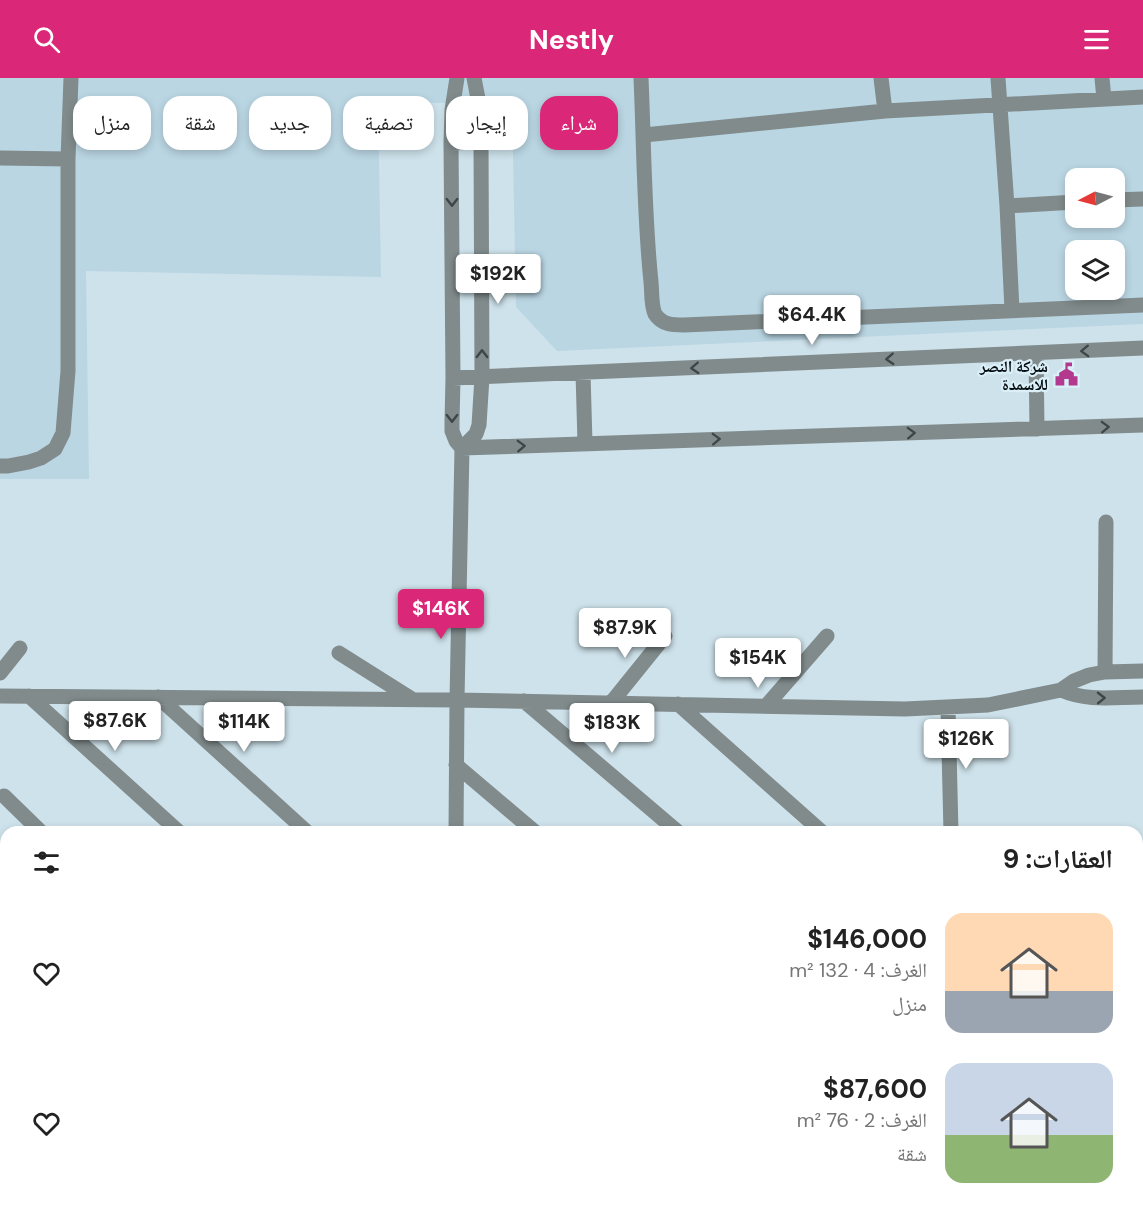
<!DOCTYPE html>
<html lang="ar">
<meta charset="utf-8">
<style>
:root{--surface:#fff;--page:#f6f6f6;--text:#222;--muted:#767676;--accent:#db2777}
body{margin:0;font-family:"DM Sans","Noto Naskh Arabic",sans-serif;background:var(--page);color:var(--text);direction:rtl;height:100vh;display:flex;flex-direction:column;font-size:22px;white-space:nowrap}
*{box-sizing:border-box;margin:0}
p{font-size:20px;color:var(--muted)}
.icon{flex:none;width:33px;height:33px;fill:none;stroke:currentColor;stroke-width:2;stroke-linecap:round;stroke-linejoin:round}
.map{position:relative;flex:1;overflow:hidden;direction:ltr}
.side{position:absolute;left:0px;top:748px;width:1143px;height:386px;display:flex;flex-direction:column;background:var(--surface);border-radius:18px 18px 0 0;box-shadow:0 3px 9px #0003;direction:rtl}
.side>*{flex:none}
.top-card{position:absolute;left:18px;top:18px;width:600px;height:54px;direction:rtl;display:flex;gap:12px}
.needle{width:39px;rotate:264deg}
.buttons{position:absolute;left:1065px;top:90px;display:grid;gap:12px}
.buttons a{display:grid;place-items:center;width:60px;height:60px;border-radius:12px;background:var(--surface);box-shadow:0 3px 9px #0003;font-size:30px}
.price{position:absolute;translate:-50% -51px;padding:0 14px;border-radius:6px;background:#fff;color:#222;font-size:20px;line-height:39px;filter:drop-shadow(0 2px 3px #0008)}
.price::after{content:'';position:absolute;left:50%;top:36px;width:18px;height:14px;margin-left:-9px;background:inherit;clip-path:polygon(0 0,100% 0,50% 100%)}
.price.on{background:var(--accent);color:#fff}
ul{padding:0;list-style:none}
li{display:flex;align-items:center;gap:18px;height:150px;padding:0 30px}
li span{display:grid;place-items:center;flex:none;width:168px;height:120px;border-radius:18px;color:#555}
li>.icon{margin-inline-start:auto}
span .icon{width:72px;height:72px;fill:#fffc;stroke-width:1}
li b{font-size:26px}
h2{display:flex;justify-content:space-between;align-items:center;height:72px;padding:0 30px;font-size:26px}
.tag{padding:0 21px;border-radius:18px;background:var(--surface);box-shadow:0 3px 9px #0003;font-size:21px;line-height:54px}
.tag.on{background:var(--accent);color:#fff}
header{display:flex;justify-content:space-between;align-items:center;height:78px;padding:0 30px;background:var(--accent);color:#fff;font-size:27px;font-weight:700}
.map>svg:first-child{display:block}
.built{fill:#bad6e3;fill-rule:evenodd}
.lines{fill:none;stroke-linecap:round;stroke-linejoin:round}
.minor{stroke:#818b8c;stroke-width:15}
.oneway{stroke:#3d4648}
.labels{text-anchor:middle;stroke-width:4.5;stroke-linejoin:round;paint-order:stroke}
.poi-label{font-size:16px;font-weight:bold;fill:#060d10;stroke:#dbeff8;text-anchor:end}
</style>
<header><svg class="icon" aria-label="menu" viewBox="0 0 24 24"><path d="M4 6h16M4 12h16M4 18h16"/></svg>Nestly<svg class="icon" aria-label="search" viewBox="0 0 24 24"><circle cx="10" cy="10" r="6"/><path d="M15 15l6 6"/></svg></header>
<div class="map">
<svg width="1143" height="1133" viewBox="0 0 1143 1133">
<rect width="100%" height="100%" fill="#cee2eb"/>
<path class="built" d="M0,0H1143V246L557,273L516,229L512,26L378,24L381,199L86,193L89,401H0ZM1076,100H1114V140H1076ZM1076,172H1114V212H1076Z"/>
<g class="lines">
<path class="minor" d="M641,0C644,68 644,137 651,204C652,213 651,228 655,236C662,247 673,247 684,247L1143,227
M881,0L885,33
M998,0L1007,128L1012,232
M1102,0L1104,21
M644,57L885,33L1143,19
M451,65L481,64
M0,80L68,81
M1114,122L1143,121
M1007,128L1076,124
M1036,275L1037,351
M583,295L585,365
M453,300L1143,270
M462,370L1143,347
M462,370L476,356L479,347L482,299L481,64L480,31L474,0
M0,388H8L29,384L41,380L55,371L63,355L68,293V81L71,0
M339,575L412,621
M1105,594L1106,444
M0,595L20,570
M1061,612C1088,624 1114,619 1143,619
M0,618L457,622L905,631L988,627L1061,612L1074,603L1089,597L1105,594L1143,593
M29,618L179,754
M158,619L307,754
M524,623L678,754
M611,625L665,558
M678,626L822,754
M766,628L827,558
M948,630L951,754
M456,687L535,754
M4,718L41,754
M456,754L457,622L462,370L456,363L452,353V344L453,300L451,65L452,32L457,0
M0,810H6
M1137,821H1143
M1137,872H1143
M0,1002L6,1008
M1137,1126H1143
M139,1128L144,1133
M299,1128L304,1133
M533,1128L539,1133
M657,1128L662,1133
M959,1128V1133
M1081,1128L1084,1133
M453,1133V1128
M1112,1133L1114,1130L1118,1128"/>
</g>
<defs><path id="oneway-chevron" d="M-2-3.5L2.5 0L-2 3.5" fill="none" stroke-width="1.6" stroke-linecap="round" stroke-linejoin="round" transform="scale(1.5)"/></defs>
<g class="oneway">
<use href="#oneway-chevron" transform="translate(452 124) rotate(90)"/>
<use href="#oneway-chevron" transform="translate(1085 273) rotate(178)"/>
<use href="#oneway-chevron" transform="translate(482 276) rotate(-90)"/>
<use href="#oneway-chevron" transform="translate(890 281) rotate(177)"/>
<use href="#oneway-chevron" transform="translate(695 290) rotate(177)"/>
<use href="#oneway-chevron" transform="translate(452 340) rotate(90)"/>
<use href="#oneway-chevron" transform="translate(1105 349) rotate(-2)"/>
<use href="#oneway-chevron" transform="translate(911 355) rotate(-2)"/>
<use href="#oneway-chevron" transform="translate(716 361) rotate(-2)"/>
<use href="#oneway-chevron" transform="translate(521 368) rotate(-2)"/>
<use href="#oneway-chevron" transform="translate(1101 620) rotate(-1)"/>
</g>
<defs>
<symbol id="civic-bare" viewBox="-9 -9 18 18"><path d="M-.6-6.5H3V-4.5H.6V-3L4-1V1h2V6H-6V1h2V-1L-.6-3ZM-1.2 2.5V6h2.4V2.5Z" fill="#b2398d" stroke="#dbeff8" stroke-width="2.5" paint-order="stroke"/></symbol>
</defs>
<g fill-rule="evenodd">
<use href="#civic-bare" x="1050" y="280" width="33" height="33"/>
</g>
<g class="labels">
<g class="poi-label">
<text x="1048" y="294">شركة النصر<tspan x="1048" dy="18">للاسمدة</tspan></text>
</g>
</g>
</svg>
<div class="buttons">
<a><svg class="needle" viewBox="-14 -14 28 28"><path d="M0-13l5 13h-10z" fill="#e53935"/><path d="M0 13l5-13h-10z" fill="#767676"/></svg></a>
<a><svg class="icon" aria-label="layers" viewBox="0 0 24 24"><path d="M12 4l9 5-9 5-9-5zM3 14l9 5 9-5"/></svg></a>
</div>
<b class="price" style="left:498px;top:227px">$192K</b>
<b class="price" style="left:812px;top:268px">$64.4K</b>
<b class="price on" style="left:441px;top:562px">$146K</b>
<b class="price" style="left:625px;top:581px">$87.9K</b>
<b class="price" style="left:758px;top:611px">$154K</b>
<b class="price" style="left:115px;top:674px">$87.6K</b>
<b class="price" style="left:244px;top:675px">$114K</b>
<b class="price" style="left:612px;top:676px">$183K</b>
<b class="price" style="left:966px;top:692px">$126K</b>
<div class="top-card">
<a class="tag on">شراء</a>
<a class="tag">إيجار</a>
<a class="tag">تصفية</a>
<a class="tag">جديد</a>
<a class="tag">شقة</a>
<a class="tag">منزل</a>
</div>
<section class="side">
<h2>العقارات: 9<svg class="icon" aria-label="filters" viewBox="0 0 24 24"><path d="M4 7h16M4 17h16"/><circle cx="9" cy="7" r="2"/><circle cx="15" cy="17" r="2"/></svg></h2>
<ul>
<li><span style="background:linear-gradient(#ffd9b3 65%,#9aa5b1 0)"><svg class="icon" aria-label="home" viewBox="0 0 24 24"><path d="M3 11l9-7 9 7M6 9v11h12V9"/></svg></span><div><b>$146,000</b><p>الغرف: 4 · 132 m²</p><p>منزل</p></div><svg class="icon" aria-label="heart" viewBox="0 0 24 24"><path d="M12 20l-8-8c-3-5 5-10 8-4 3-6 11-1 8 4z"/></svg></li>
<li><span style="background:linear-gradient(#c9d6e8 60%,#8fb573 0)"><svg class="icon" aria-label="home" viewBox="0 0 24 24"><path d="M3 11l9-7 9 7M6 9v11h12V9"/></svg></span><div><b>$87,600</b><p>الغرف: 2 · 76 m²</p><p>شقة</p></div><svg class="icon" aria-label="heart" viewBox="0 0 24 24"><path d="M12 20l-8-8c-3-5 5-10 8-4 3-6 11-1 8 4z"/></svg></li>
</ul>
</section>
</div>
